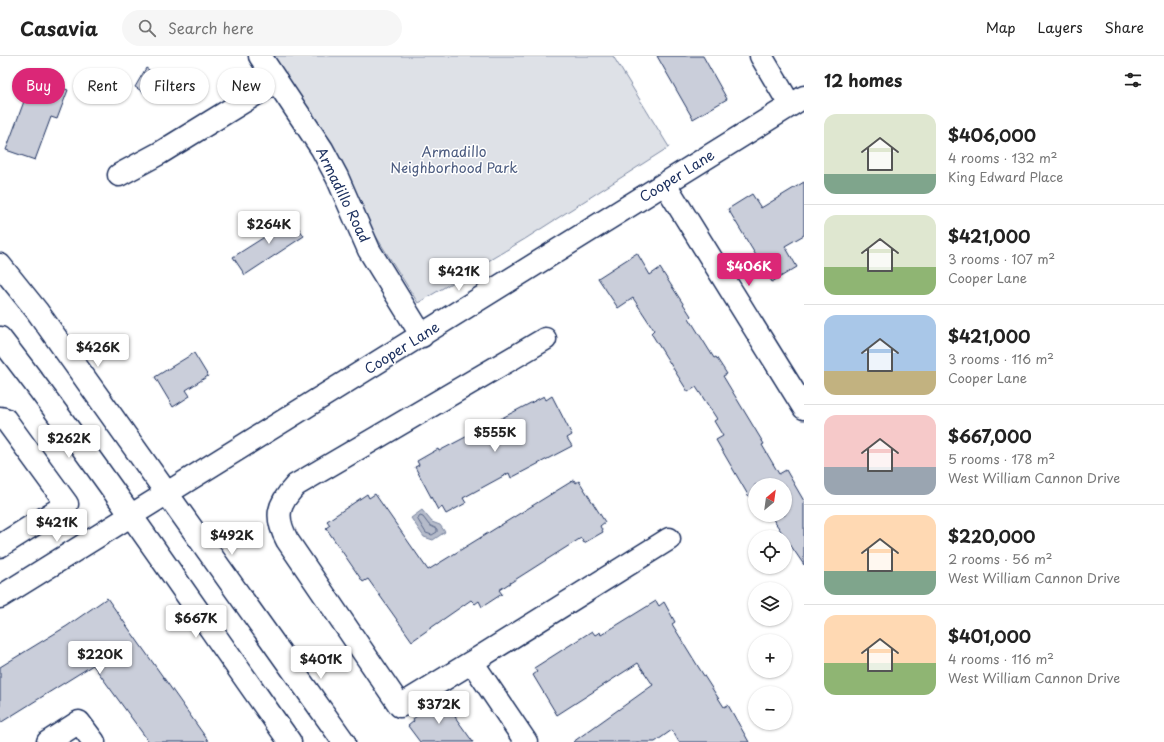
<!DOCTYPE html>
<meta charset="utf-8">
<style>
:root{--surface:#fff;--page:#f6f6f6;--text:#222;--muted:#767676;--line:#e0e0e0;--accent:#db2777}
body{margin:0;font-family:"Playpen Sans",sans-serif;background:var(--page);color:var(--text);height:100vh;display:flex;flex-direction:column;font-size:15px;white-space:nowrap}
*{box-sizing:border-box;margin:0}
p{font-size:13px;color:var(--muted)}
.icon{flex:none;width:22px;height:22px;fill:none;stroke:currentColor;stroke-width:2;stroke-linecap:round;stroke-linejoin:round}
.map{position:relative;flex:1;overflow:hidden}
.drawer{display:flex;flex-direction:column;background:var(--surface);width:360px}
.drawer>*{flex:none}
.hud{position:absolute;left:12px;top:12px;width:380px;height:36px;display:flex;gap:8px}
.needle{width:26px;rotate:29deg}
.buttons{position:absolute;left:748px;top:422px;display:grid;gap:8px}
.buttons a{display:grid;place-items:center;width:44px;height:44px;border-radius:50%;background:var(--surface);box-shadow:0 1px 3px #0004;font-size:20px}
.price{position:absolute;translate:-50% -34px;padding:0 9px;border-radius:4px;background:#fff;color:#222;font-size:13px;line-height:26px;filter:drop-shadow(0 1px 2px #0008)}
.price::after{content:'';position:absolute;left:50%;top:24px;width:12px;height:9px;margin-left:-6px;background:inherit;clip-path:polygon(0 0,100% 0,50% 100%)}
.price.on{background:var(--accent);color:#fff}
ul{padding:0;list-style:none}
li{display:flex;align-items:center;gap:12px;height:100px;padding:0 20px}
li+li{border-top:1px solid var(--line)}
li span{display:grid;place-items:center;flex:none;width:112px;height:80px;border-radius:12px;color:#555}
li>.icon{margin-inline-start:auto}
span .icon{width:48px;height:48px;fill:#fffc;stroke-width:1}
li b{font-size:17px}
h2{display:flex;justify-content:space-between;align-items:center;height:48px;padding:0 20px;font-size:17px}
.pill{padding:0 14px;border-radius:18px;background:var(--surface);box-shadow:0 1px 3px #0004;font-size:14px;line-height:36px}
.pill.on{background:var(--accent);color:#fff}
header{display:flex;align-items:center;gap:24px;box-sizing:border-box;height:56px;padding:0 20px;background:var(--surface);border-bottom:1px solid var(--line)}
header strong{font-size:19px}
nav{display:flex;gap:22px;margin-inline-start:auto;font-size:14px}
.search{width:280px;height:36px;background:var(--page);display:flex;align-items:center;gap:10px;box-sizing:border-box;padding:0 14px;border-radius:22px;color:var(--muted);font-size:15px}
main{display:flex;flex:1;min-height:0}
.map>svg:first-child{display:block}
.green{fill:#dee1e7;stroke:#7c88a2}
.water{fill:#b5bbca;stroke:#77839f}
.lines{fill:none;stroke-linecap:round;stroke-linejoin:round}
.shore{stroke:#596789;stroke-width:1}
.building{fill:#caceda;stroke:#1b2f5e}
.minor-casing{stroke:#1b2f5e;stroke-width:25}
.major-casing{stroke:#1b2f5e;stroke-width:25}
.minor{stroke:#fff;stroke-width:22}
.major{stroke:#fff;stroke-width:22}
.labels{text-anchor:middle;stroke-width:3;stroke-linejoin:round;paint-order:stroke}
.park-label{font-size:14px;fill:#4c5c80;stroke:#fff}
.street-label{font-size:14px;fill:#1b2f5e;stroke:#fff}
</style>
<header>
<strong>Casavia</strong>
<div class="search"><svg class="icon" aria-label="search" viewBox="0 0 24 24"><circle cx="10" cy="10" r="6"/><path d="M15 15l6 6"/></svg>Search here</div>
<nav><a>Map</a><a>Layers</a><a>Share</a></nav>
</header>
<main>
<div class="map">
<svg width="804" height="686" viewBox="0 0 804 686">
<rect width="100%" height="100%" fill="#fff"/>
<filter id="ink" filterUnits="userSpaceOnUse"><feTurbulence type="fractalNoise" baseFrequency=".025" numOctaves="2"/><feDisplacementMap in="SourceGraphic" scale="8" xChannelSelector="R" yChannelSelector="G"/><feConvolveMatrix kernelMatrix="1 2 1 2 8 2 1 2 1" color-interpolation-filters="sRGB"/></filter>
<g filter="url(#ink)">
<path class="green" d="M273,0H613L669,91L525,183L418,247L367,166Z"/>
<path class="water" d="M422,454L432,466L440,469L445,476L433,484L424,481L411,462Z"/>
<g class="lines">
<path class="shore" d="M420,460L423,461L429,469L437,473V476L432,479L426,477L418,464Z"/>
</g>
<path class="building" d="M657,0H703L727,43L693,63Z
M146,12L163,23L151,41L135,31Z
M33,21L68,34L57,63L51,61L35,104L6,94Z
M804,126V179L785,190L797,211L772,226L728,153L752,138L761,152Z
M290,159L304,180L245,219L233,201L266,180L264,176Z
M637,197L650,219L660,212L691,260L689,262L714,302L716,301L727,318L723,320L764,388L762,389L779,418L786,414L804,445V509L770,459H785V429H755V451L716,384L723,380L714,365L717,363L696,331L688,336L651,277L654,274L633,242L618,252L598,222Z
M194,297L208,320L186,334L190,340L173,351L155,321Z
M544,340L546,344L552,340L572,379L567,382L572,390L511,422L509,417L463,442L466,447L446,458L442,451L438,454L415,411L419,409L417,405L438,393L439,395Z
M574,424L576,427L579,425L605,466L600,470L603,476L584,487L581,482L543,506L499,534L502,538L482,551L479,545L475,548L471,544L412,585L368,523L363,526L326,472L330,469L327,465L367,438L369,442L375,438L428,514Z
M107,542L178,642L209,686H149L93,609L0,667V611L67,570Z
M656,545L659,550L664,546L675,566L672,568L699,612L724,651L728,649L749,686H679L672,674L655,686H573L653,629L638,607L557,659L533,619L537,616L534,612L592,575L595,579L600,576L601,579Z
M436,645L440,650L446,645L457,659L455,661L473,686H420L408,670L414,665L413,663Z"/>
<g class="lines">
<defs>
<path id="minor" d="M260,0L322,93L337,121L369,194L422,280
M761,0L790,49
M119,119L160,97L277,25
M665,128L804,352
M0,362L5,363L67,448L0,490
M0,541L804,41
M472,606L400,650L287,484C275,461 277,449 296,429L545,283
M48,686L79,666L94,686
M526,686L472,606L669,483"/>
<path id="major" d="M0,209L37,255L344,686
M0,282C102,413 194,551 290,686"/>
</defs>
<use href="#minor" class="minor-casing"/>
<use href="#major" class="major-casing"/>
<use href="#minor" class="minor"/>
<use href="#major" class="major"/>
</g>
</g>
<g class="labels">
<g class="park-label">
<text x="454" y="101">Armadillo<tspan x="454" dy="16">Neighborhood Park</tspan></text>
</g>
<g class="street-label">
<text transform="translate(677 120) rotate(-32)" y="5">Cooper Lane</text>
<text transform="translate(343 139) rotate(64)" y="5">Armadillo Road</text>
<text transform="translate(402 292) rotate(-32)" y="5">Cooper Lane</text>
</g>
</g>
</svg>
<div class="buttons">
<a><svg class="needle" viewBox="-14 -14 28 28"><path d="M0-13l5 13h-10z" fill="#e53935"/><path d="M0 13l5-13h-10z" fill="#767676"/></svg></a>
<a><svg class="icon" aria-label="locate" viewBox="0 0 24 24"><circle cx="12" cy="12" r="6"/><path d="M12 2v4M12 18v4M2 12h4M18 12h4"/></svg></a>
<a><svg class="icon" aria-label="layers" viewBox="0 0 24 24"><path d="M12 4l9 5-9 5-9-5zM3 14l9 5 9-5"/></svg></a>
<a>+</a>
<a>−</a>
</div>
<b class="price" style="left:269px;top:189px">$264K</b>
<b class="price on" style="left:749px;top:231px">$406K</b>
<b class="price" style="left:459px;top:236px">$421K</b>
<b class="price" style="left:98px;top:312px">$426K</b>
<b class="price" style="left:495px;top:397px">$555K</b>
<b class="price" style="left:69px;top:403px">$262K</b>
<b class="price" style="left:57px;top:487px">$421K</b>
<b class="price" style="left:232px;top:500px">$492K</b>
<b class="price" style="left:196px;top:583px">$667K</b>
<b class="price" style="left:100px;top:619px">$220K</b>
<b class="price" style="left:321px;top:624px">$401K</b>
<b class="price" style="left:439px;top:669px">$372K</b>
<div class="hud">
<a class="pill on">Buy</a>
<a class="pill">Rent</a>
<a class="pill">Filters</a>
<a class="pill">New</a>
</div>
</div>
<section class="drawer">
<h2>12 homes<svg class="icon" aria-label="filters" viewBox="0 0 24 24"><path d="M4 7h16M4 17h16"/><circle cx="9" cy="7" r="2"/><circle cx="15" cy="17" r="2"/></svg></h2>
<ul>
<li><span style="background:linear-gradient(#dfe7d0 75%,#7fa58c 0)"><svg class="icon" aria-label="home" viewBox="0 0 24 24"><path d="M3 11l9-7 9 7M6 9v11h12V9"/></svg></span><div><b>$406,000</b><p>4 rooms · 132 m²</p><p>King Edward Place</p></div></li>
<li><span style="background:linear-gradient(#dfe7d0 65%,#8fb573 0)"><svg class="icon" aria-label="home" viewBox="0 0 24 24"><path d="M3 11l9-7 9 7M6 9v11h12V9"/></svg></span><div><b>$421,000</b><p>3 rooms · 107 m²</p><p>Cooper Lane</p></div></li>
<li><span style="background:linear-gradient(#a9c7e8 70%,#c2b280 0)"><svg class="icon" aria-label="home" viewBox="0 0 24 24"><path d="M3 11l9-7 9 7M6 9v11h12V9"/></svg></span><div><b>$421,000</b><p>3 rooms · 116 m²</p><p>Cooper Lane</p></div></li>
<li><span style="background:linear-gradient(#f6c9c9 65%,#9aa5b1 0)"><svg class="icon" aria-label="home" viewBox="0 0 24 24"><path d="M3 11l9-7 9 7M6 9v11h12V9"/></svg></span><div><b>$667,000</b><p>5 rooms · 178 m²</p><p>West William Cannon Drive</p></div></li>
<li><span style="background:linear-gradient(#ffd9b3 70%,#7fa58c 0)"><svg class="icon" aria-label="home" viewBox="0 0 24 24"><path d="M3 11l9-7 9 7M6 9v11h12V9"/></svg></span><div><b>$220,000</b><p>2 rooms · 56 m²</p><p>West William Cannon Drive</p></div></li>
<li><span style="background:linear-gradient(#ffd9b3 60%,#8fb573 0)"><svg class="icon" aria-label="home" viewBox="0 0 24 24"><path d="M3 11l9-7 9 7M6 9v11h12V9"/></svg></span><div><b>$401,000</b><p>4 rooms · 116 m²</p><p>West William Cannon Drive</p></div></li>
</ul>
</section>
</main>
